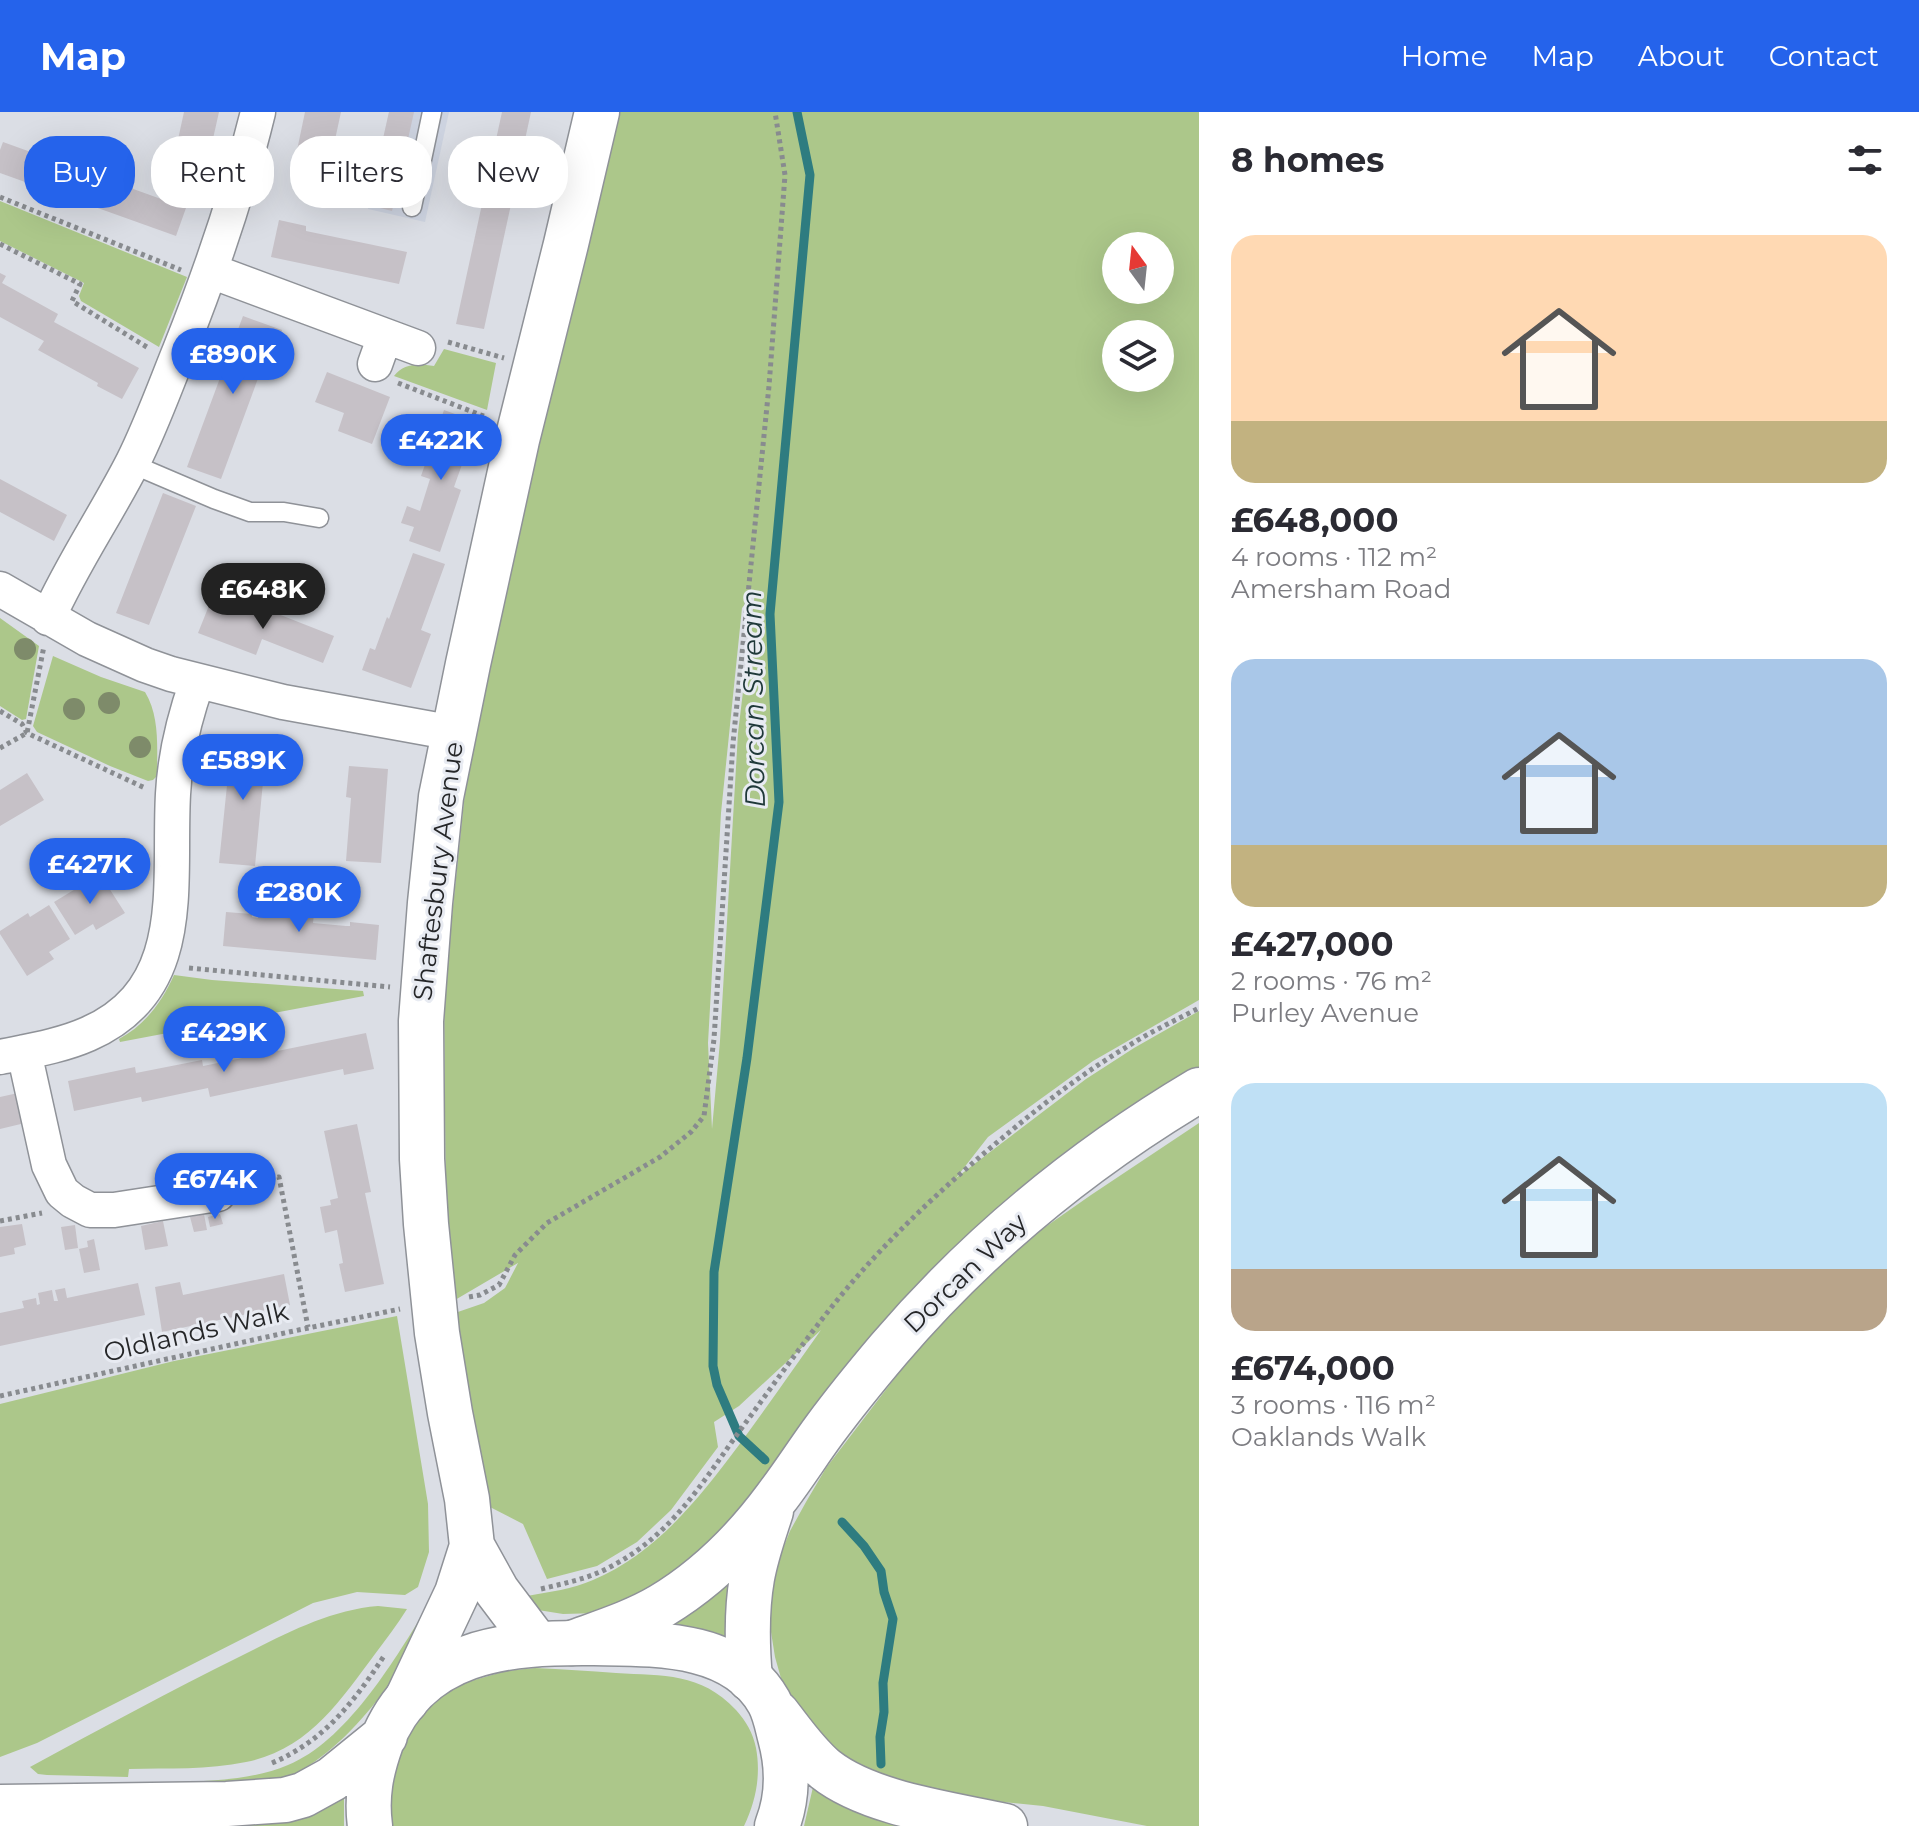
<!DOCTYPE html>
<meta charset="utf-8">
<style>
:root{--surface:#fff;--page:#f2f2f3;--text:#2b2b33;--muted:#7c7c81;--accent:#2563eb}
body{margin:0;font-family:Montserrat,sans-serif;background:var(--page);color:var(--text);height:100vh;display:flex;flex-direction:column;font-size:30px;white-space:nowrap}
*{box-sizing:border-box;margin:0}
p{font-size:26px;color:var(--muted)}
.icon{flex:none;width:44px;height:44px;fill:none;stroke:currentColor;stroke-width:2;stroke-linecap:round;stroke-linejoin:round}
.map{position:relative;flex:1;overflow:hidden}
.sheet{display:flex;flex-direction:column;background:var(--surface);width:720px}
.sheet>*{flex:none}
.banner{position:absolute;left:24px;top:24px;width:760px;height:72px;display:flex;gap:16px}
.needle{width:52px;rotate:345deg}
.controls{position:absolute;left:1102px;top:120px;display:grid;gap:16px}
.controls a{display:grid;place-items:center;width:72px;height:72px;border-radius:50%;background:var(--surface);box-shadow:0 8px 32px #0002;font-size:40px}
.price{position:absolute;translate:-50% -68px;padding:0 18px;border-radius:28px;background:var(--accent);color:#fff;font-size:26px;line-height:52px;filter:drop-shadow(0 2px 4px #0008)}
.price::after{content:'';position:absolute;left:50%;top:48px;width:24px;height:18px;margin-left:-12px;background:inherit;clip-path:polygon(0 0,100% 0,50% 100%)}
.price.active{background:#222;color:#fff}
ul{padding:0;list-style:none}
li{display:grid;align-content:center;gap:16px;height:424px;padding:0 32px}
li span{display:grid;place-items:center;height:248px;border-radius:24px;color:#555}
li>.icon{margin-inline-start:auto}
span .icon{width:144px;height:144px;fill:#fffc;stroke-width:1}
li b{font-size:34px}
h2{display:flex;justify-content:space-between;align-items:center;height:96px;padding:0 32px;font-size:34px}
.pill{padding:0 28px;border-radius:32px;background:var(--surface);box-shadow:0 8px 32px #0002;font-size:28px;line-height:72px}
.pill.active{background:var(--accent);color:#fff}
header{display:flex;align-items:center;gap:48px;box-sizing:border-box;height:112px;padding:0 40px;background:var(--accent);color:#fff}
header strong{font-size:38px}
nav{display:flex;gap:44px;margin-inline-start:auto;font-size:28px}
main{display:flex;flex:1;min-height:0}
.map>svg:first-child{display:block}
.built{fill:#cdd3e0}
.green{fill:#acc78a;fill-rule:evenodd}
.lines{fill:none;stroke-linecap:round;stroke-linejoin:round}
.stream{stroke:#2e7c80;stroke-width:9}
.building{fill:#c6c1c7}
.service-casing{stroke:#8f9298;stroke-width:21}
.minor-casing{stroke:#8f9298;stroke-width:37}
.tertiary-casing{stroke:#8f9298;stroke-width:47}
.secondary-casing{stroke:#8f9298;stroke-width:47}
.primary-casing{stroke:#8f9298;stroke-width:47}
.path{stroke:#888b8f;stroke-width:5;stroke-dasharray:4 4;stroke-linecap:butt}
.service{stroke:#fff;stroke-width:18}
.minor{stroke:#fff;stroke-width:34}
.tertiary{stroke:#fff;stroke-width:44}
.secondary{stroke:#fff;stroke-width:44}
.primary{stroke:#fff;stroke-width:44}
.tree{fill:#7e8b6a}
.labels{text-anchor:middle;stroke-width:6;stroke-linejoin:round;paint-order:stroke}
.street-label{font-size:26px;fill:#252628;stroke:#e8ebf2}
.water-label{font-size:28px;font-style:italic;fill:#1f3839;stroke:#e8ebf2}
</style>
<header>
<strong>Map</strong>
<nav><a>Home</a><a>Map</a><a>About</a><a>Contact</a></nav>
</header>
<main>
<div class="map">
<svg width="1199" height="1714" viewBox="0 0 1199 1714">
<rect width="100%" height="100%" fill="#dbdee5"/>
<path class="built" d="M389,0H449L425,110L368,97Z"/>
<path class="green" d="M608,0H1199V888L1093,949L988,1025L956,1066L1086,967L1134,936L1199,899V957L1110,1013L699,1457L600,1501L563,1502L538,1498L527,1484C549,1480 573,1477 593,1468C657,1441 699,1386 739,1333C767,1295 794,1256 821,1218L739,1294L714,1310L718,1335L671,1398L637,1430L597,1454L547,1467L523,1412L488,1394L452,1202L484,1191L505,1176L518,1151L455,1188L446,1119L444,880L474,594ZM1116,134H1160V178H1116ZM1116,222H1160V266H1116ZM755,480L738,621L720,929L712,1017L708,931L721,701L742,496Z
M0,89L187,165L159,235L81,189L79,184L84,171L0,129Z
M444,237L496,251L487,298L394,264C404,251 418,252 434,254Z
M0,506L39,534L26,607L22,608L0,594Z
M53,544L101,565L145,580C160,605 157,635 157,664L153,668L148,669L110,654L37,620L33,614Z
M174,863L212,868L363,879L364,884L120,930L119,927C145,913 162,890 174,863Z
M1199,1011V1714H1147L1043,1694L946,1684L841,1652L784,1577L775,1545L771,1520L770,1499L773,1474L780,1444L790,1419L806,1390L826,1356L930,1220L1014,1137L1091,1083Z
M397,1204L428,1392L429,1440L418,1475L405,1483L357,1480L313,1491L37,1631L0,1645V1292L174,1249Z
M719,1469L729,1473V1531L656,1508Z
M378,1494L407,1497C397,1513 386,1527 375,1542C340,1589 308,1638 246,1650C208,1658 168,1656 129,1657L128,1665L47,1663L38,1662L30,1655C100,1617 170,1579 241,1544C285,1522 329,1498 378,1494Z
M424,1500L436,1501C399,1561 351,1638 284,1667L137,1675V1671C185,1669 243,1672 288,1653C345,1630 393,1551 424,1500Z
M535,1556C562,1557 589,1559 616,1561C664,1564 700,1560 736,1598C746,1609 753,1621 756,1636C761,1663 756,1689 744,1714H389L388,1680L407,1622L432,1591L444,1581L464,1571L506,1559Z
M813,1675L939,1714H804Z
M344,1682V1714H203Z"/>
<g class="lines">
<path class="stream" d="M765,1348L739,1324L717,1273L713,1254L714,1160L747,946L779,690L770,502L810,63L797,0
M842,1410L864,1434L881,1459L884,1480L893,1507L883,1571L884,1600L880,1625L881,1652"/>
</g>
<path class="building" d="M184,0H219L210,40L177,32Z
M305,0H341L325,74L291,67Z
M389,0H414L392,99L368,93Z
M502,0H531L484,217L456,212Z
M3,30L186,96L176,124L0,61V38Z
M279,108L306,114V119L407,140L399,172L271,145Z
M0,161L6,164L2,171L58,202L54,210L139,256L122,287L97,274L98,271L38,238L44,229L0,205Z
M243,204L282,218L272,244L267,242L221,367L187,355Z
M327,260L390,285L372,332L338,319L344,301L315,290Z
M444,298L477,310L454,375L461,378L440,440L409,429L414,415L401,411L407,394L420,399L430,367L421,364Z
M0,367L67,403L54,429L0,400Z
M163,381L196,394L149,513L116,501Z
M413,441L445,452L421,518L431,522L411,576L362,558L370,536L375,538L387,505L389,507Z
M212,486L269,508L273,500L334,524L323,551L262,527L256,543L198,521Z
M232,625L267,628L255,754L219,751Z
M349,654L388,657L381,751L346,749L351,686L346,685Z
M27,661L44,688L0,714V678Z
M100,762L125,801L96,818L93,812L75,823L54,790Z
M259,792L284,795L283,799L314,802L313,811L346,814H350V810L379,813L376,848L223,834L226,800L252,802V805L258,806Z
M49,793L70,827L49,840L54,847L27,864L0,822V819L28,801L30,805Z
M366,921L374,957L344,963L343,957L210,985L208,976L142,990L141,985L74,999L68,969L135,955L136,961L202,948L203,954Z
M18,981L25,1011L0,1017V985Z
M357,1012L371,1080L365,1081L384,1172L345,1180L339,1152L343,1151L337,1118L325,1121L320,1095L331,1093L330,1088L338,1086L324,1019Z
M204,1102L207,1118L194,1120L190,1105Z
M220,1102L223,1112L210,1115L208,1105Z
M163,1109L168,1134L145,1138L141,1114Z
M22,1112L26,1133L14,1136L15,1142L0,1145V1115Z
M75,1113L78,1136L65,1138L61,1115Z
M94,1127L100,1158L84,1161L79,1137L88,1135L87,1129Z
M284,1162L290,1193L162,1220L155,1175L180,1170L183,1183Z
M138,1171L145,1203L0,1234V1201L24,1196L22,1189L36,1186L37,1193L40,1192L38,1181L52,1178L54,1189H58L55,1178L65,1176L67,1186Z"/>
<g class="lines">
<defs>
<path id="service" d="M412,95L432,0
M132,352L214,387L250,400H284L319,406"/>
<path id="minor" d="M211,159L418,236
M375,252L385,224
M0,477L87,527L145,553L171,562L283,590L454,621
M48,506C72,452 106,403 133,350C151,314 165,275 180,238C211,160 238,82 258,0
M24,940L49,1053L62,1080L73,1089L90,1098H114L218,1082
M0,945C29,939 61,934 88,922C190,877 168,774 173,682C175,643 184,607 197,570"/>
<path id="tertiary" d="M472,1434L497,1479L537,1532
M406,1589L457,1481L472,1434L467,1387L450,1301L437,1221L426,1112L422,1047L421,909L430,791L441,685L468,552L517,328L566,132L597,0"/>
<path id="secondary" d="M572,1531C602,1520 634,1510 661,1494C706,1467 745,1428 776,1386C793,1364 808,1340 825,1317C845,1290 867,1263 889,1237C977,1134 1083,1047 1199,978
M750,1567C747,1533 746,1500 752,1466C756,1443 764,1421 771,1399"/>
<path id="primary" d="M777,1601C792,1620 806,1641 825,1657C869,1692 951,1702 1005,1714
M0,1695L227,1692L285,1688L303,1683L332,1667L385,1624
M370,1714C366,1684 371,1659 381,1631C418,1537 507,1530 594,1531C654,1532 735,1529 769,1590C775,1601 777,1613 780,1625C788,1654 788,1686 777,1714"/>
</defs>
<use href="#service" class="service-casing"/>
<use href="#minor" class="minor-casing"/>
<use href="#tertiary" class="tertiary-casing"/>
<use href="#secondary" class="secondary-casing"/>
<use href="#primary" class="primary-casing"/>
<path class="path" d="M0,85L181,158
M0,132L80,172L72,189L150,237
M448,230L504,246
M398,271L486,305
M0,599L22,612L27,621L145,676
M0,636L27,621L44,534
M189,856L390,875
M246,1071L279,1065L308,1215
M0,1109L42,1101
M469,1185L480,1183L499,1173L515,1143L547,1111L660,1045L691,1020L704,1004L714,927L733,631L769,274L785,63L775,0
M0,1284L289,1220L400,1197
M541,1477C565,1471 588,1467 610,1455C672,1423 702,1371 741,1317C783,1260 823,1201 871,1149C915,1101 962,1059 1012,1018C1048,988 1085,960 1125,936C1148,921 1174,909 1199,896
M272,1651C324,1629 354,1590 384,1544"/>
<use href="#service" class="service"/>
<use href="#minor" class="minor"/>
<use href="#tertiary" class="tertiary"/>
<use href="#secondary" class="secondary"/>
<use href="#primary" class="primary"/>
</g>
<g class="tree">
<circle cx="25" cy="537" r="11"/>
<circle cx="109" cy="591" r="11"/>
<circle cx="74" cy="597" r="11"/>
<circle cx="140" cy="635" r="11"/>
</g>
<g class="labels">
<g class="street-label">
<text transform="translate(438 759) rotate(-83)" y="9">Shaftesbury Avenue</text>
<text transform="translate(965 1161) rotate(-44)" y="9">Dorcan Way</text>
<text transform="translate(196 1220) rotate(-13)" y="9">Oldlands Walk</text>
</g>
<g class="water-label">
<text transform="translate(753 587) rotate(-91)" y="10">Dorcan Stream</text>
</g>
</g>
</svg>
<div class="controls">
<a><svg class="needle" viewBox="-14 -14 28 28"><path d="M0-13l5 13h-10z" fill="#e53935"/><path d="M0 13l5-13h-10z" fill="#7c7c81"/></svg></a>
<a><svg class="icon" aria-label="layers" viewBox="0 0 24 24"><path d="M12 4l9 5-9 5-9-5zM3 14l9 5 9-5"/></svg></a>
</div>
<b class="price" style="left:233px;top:284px">£890K</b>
<b class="price" style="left:441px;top:370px">£422K</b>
<b class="price active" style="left:263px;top:519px">£648K</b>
<b class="price" style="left:243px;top:690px">£589K</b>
<b class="price" style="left:90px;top:794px">£427K</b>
<b class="price" style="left:299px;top:822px">£280K</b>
<b class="price" style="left:224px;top:962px">£429K</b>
<b class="price" style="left:215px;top:1109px">£674K</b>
<div class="banner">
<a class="pill active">Buy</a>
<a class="pill">Rent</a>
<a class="pill">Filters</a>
<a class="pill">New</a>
</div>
</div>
<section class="sheet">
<h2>8 homes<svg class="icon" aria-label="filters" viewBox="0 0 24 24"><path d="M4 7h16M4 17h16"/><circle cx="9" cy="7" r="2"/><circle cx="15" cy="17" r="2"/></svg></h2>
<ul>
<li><span style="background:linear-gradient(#ffd9b3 75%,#c2b280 0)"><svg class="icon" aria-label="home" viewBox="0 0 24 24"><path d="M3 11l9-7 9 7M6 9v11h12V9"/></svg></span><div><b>£648,000</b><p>4 rooms · 112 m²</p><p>Amersham Road</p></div></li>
<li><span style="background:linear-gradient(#a9c7e8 75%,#c2b280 0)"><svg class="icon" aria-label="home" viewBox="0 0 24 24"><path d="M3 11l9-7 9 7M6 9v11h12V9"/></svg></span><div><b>£427,000</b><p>2 rooms · 76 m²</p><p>Purley Avenue</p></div></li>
<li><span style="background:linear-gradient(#bfe0f5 75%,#b9a48a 0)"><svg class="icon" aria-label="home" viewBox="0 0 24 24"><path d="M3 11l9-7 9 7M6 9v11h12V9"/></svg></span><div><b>£674,000</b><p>3 rooms · 116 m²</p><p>Oaklands Walk</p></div></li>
</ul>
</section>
</main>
